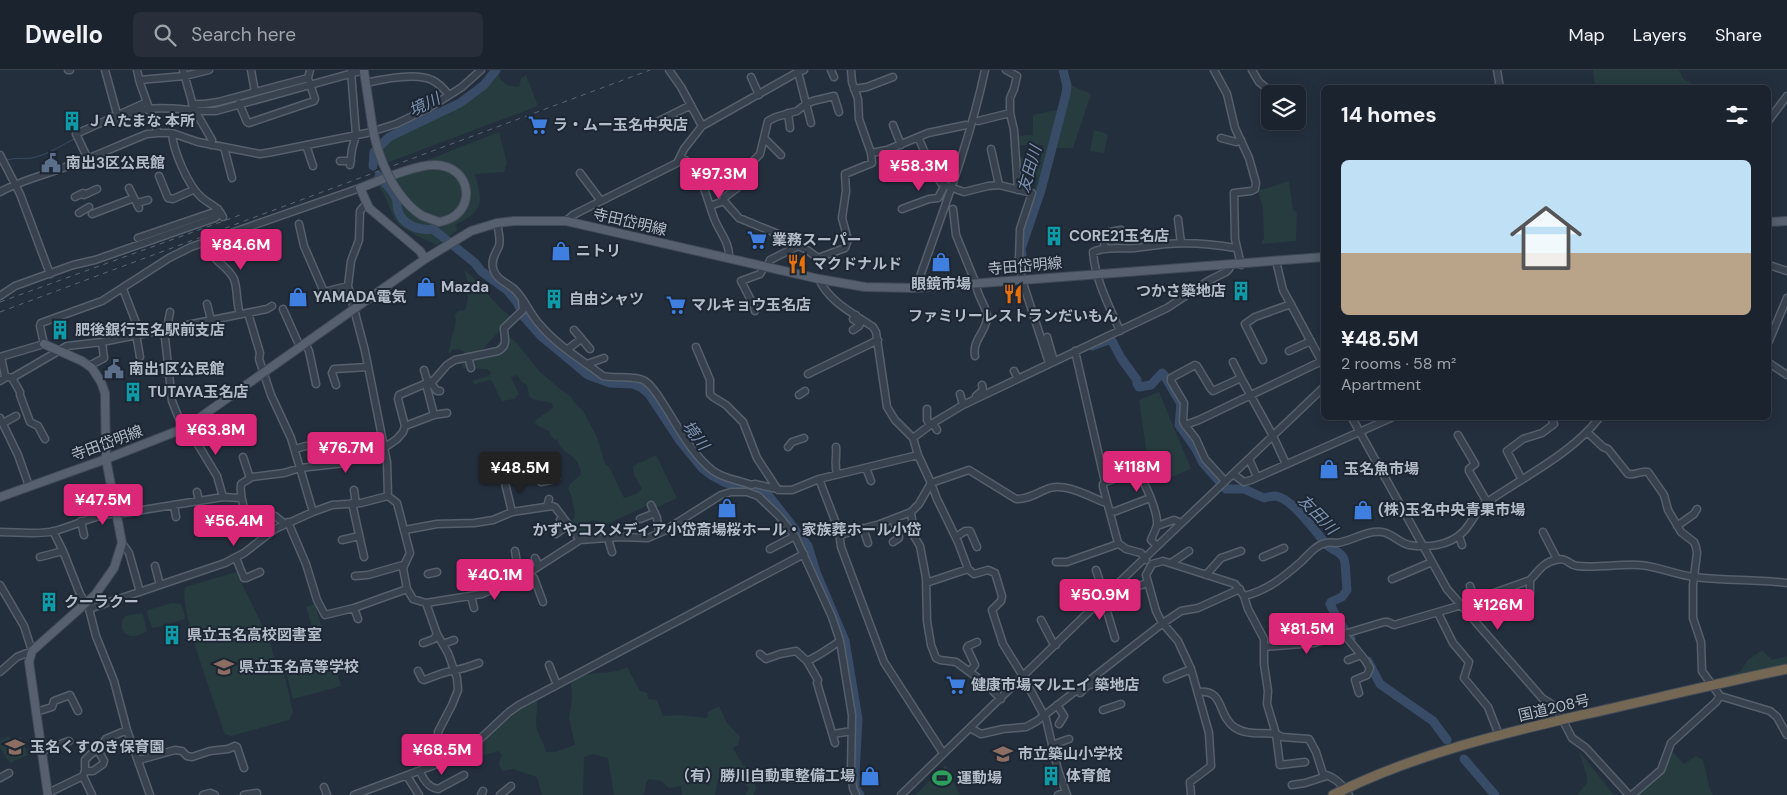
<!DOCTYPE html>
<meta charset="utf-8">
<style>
:root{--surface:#1b232e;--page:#282f3a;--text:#f1f3f6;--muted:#a0a4aa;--line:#39404a;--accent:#db2777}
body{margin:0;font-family:"DM Sans","Noto Sans JP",sans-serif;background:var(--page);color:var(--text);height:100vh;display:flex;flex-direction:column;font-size:19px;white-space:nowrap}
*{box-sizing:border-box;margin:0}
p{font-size:16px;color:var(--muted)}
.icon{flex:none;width:28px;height:28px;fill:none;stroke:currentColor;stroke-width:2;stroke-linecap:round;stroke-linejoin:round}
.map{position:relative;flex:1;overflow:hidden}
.panel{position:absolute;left:1321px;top:15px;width:450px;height:335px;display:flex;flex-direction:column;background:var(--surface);border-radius:8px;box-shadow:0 2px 12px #0003,0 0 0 1px var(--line)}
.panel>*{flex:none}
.buttons{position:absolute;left:1261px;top:15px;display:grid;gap:10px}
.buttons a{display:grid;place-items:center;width:45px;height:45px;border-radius:8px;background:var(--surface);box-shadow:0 2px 12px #0003,0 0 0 1px var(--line);font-size:25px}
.price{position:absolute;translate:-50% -42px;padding:0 11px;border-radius:5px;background:var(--accent);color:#fff;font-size:16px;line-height:32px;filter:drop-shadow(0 1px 2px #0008)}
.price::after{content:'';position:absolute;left:50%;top:30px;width:15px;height:11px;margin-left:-8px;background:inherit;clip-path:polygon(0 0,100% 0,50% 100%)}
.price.on{background:#222;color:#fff}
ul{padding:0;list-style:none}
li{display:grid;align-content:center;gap:10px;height:265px;padding:0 20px}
li span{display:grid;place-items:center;height:155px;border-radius:8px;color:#555}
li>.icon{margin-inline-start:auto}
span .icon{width:90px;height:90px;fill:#fffc;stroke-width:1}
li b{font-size:21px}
h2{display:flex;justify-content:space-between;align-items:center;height:60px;padding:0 20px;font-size:21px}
header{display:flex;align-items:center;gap:30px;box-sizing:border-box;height:70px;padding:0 25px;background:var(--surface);border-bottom:1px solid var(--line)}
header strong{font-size:24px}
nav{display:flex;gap:28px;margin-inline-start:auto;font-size:18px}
.search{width:350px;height:45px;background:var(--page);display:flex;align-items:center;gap:12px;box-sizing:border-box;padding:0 18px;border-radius:8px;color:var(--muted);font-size:19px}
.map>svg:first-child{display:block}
.green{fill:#263c3f}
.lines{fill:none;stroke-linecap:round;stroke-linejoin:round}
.stream{stroke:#394c67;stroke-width:1}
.river{stroke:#394c67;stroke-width:9}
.minor-casing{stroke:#565f6c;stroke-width:9}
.major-casing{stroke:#414a57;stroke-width:10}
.highway-casing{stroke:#434c59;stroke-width:11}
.minor{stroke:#38414e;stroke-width:6}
.major{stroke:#56606e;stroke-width:8}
.highway{stroke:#746855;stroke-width:9}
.rail{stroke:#5a6575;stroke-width:1;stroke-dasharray:5 5;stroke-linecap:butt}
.major-bridge-casing{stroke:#414a57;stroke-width:10;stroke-linecap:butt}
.major-bridge{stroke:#56606e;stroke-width:8}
.labels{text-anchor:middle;stroke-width:4;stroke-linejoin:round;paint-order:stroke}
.poi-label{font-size:15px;font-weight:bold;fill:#b4bcc9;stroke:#1d2633;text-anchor:start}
.street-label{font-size:15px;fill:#b4bcc9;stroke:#1d2633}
.water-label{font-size:16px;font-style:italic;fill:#7c92b1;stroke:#1d2633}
</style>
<header>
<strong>Dwello</strong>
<div class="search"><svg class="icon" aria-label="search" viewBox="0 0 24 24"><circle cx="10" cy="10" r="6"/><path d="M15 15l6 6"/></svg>Search here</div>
<nav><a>Map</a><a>Layers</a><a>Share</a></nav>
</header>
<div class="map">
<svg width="1787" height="725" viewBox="0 0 1787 725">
<rect width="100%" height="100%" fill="#242f3e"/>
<path class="green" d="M496,0H502L499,4L500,9L507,15L519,17L521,8L526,5L538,36L384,94L373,80L389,67L460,33L484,15Z
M1593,0H1679L1684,10L1690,12L1694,17H1595Z
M1068,14L1091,24L1073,78H1053Z
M1056,40L1059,43L1057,51L1036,132L1032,128L1037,108L1018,102V87L1041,90L1043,75H1016V66L1033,65V45Z
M1094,60L1108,64L1104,83L1090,81Z
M499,62L507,93L504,102L475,104C483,134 484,140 455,155L458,160L437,175L419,167L400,156L394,148L384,124L376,112L389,105Z
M1289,111L1293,140L1297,143L1296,171L1262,174V171L1264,169L1263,139L1258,121Z
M464,200C482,213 493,235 512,247L480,282L464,285V282L459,279L452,280L450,284L448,282C451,277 450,275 451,270C454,258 457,258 455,245L458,241L465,240L468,228L467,222L470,220Z
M505,264L516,272L540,302L560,319L571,327L573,331L583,341L597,367L605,394L610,398L624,428L636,424L642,419L634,405L633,396L656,385L677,428L654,439L651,434L607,454L592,450L588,453L586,464H580L570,454L575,446L572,428L568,418L570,414L581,404C578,381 563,388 557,369L555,370L551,367L549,361L538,356L535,353L536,350L553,338L552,333L532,329L529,326L527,315L522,312L517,305L511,307L519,324L514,329L502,331C496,324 497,316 490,310L475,314L472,311L490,305L491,302L487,299L463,298L461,291L489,286Z
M1159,322L1191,399L1174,406L1151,413L1139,330Z
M236,502L269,569L279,604L284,603L293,642L289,650L231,666L225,664C216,636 179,540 185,517Z
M172,533L181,534L185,546L184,549L159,557L152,558L147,543L148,540Z
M315,534L323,561L314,563L306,537Z
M141,543L143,545L147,561C139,566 129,570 122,560V550L125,546Z
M1762,580L1772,590L1787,586V594L1713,613L1711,610L1740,602L1748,590Z
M333,589L341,616L293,629L286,602Z
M627,597L640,621L647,623L648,629L657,630L663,646L681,645L706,648L708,646V642L719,636L727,653L740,667L738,675L733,678L743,695L753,702L756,720L753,725H745L749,718C744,715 745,711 742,707C736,702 727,701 720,700L715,725H682L681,716L669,718L661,711L649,709L646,713L645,722L642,725H614L608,688L593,684L584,687L583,725H542L537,707L513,699L503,701C497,695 499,691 502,685L498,681L482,686L477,680C494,661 513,641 537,629C538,637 536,646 536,654C537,664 544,672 546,682H555L575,675L569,648L572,629L571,612C589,598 609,607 627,597Z
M9,666L12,671L21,667L28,685L10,693L0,678V670Z
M1579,681L1614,725H1577L1587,713V707Z
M1673,682L1684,694L1696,686L1703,690L1710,720L1713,725H1623L1632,722L1661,703Z
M946,695L960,725H915Z"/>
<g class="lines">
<path class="stream" d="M312,11L346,2
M203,38L234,32L306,13
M5,91C14,87 23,89 32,88C47,85 62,75 76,68"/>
<path class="river" d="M373,96L374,82L389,67L460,33L484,15L496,0
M379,106C385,114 392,119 396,128C398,132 396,136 398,140C402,155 419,161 433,159L475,193L481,201L507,220L517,232L524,247L541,266L588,305L610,313L633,314L642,318L649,324L680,371L702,398L711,405L726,413L763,423L769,426L808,476L816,502L845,571L858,649L855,704L857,721L860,725
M1022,185L1021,179L1041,120L1066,24L1067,16L1063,0
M1092,276L1111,269L1121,288L1137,310V314L1139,317L1151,315L1162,303L1164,305L1181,334L1179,355L1196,379L1203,393L1226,419H1244L1264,428C1267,427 1271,426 1275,426C1291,427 1316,462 1326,474C1331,480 1341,481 1344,489C1346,494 1346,512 1347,520L1342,527L1331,532L1330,534L1337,548L1351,569
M1368,591L1380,614L1433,651L1447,670
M1464,689L1495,725"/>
<defs>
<path id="minor" d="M68,0H70
M105,0L117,44
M137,0L140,13L158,63
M183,0L194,39L212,70L211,75
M251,0L255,22
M669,0L681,17L702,56
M831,0L834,7
M851,0L852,12L858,29L859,49L871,83L887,80L928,63L966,55
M1006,0L1017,6L1014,19L1010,28V43L1014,60L1018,120
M1214,0L1227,24L1235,58L1249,88L1256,113L1255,119L1251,121L1234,123L1235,169L1241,195
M1252,0L1259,12L1269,20
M1497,0L1500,18
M798,2L811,53
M751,7L759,25
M139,10L185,6L209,0
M366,13C383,9 415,2 432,10C439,13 444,19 449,25
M854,19L867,17L893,7
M239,33L247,52L249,53L314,31L315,29L309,11
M192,34H205L218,32L308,8L310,0
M788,43L790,58
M111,47L115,53C125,48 137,41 148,39C171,36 194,42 216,41L364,0
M1769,50L1787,26
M978,51L1010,43
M653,54L691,35
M893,55L901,75
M172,63C173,81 188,115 201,127C210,135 218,136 223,147
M918,67L930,94L941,113L944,115L964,122L988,116L999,115L1032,123L1020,159L1019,189L1022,210L1049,293
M1221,68L1236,72L1241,70
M765,69L781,85
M306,75L313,96
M224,77L232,108
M991,79L999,115
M0,85L20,124L50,204
M681,87C702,100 706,127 714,148C719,162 730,172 729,188
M88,89L76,64L147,32
M340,91H351
M350,95L352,79L356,65L351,1
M580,103L601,131
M159,106L168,128L173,129L193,120
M129,118L139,138
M0,122C22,110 45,105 68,96C95,87 121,74 147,64L158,63H172L198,72L224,77L260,84L272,82L367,63L396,54L429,38L462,17L481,0
M84,125L97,119
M75,127L83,123
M137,133L148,130
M366,134L360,141L359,170L351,191L348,216L365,281L387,392L388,426
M710,136L724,131
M902,139L929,129L938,128L945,115
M953,139L956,165L976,214C977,227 988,238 987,248C986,262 972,270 975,286
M79,143L89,137
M92,144L134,128
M1178,149L1181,173
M566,151L573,145L677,93L684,79L702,56L798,2L804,0
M497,153C498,160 501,168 499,176C496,183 491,189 493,198C495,209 506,212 514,219C525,229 530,245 541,256C558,276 582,290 603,306C615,309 635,305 645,311C654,317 660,329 666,338C679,359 693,385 712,400C723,409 739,410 751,415L755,414L782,420H792L819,409L918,385
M299,154L304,176L324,222L348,216
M138,168L217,141
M206,172C211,192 227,194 234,209C238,220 236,232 240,244
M793,177L778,164L739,148L724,131V128L741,115L745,100L760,84L768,51L776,47L797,41L806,34L813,31L834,26L839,42
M1104,179L1105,163L1121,160
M1276,191L1283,220L1323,294
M1769,195L1787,201
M767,197L770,190L798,176L807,180L818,188L845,178L848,170L842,148L846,121L845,104L872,93L871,83
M819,209C829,232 853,243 873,257L876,262L887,337L895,350L913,368L918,385L931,413L937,429L958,472L968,499L974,504L988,500L995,503L1002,526L1001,531L992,540L1003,574L1021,603L1046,649L1058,700L1067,725
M916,218C941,146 969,75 985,0
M123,219L140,263
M0,226L15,216L73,195L95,190L215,148L218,145V139
M207,234L211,250
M283,239L300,277
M755,241L754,236L741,211L760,204L764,197
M167,258L170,242
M164,259L172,331L180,351L194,368L217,406L223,427
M574,260L590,279
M853,260L859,256L860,254L853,249L856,245
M1120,261C1109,236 1095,209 1093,182C1105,176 1122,179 1135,178C1146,177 1156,175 1166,174C1190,172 1213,174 1236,178
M136,264L140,287
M1047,267L1054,291
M1769,271L1787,228
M305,273L309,281L316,314
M696,277L710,310V324L713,327L726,335L743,352L757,388L778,420
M568,279L581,269
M1075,281L1105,412L1103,414V417L1118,473L1126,479L1141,483L1146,490
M1289,281L1311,271
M0,287L44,274L40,256L41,253L102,231L169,188L191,177L360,118
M468,287L471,298
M1263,290L1245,254L1255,247L1291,234
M1233,292L1241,308
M1769,293L1787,305
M587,294L604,288
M89,296L104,288L102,272
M424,300L428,313
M1014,301L1018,309
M808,304L878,270
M5,306L12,308L20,322V325L30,352L38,356L45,369
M12,308L67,276L102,272L267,239L272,236
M0,311L5,308V306L1,287
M430,312L437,321H440
M426,314L434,345
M336,315L332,303L334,299L368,297
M960,324L963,335
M799,325L805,321
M976,326L983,320L982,315
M927,339V350L930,355
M0,348L18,385L29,416
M1352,348L1447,519L1542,628L1556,637L1572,668L1586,678L1629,725
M3,353L16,346
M933,353L937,360
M1185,355L1199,350L1322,291
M405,356L434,345L447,343
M1588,363L1603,377L1608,379L1628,404C1635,406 1641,400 1648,402L1664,425L1668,440L1681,462L1694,472L1696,477L1697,483L1693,515V548L1701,572L1702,601L1720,626L1770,641L1777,647L1787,665
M1458,365L1475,394L1469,399V401L1487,432
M913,368L933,353L963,335L1167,238L1208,211L1226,202L1229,199L1231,195
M788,377L792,372L804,368
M836,377C837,386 834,395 837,404
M295,379L306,376L316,375
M243,387L250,408
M1249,389L1257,407
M866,398L871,411
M1233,404L1244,412L1251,410L1391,348
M1521,408L1507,381L1523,369L1542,363L1554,354L1551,348
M504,409L512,442
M819,409L839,461L841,477L884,592L943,683
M1225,411L1205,389L1196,369L1185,355L1183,351L1184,333L1171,311V308L1195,295L1197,296L1211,319L1213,321L1241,308L1273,366L1286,394
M541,412L556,409
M1105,412L1134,402C1145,407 1158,444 1157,455C1156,459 1153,465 1151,470L1157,476
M354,420L356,434
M197,422L199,431
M388,426L397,433L410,483L403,498L407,519L413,529L426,533L482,524L530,502L580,470L620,467L648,468L664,461L721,425L731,422H747L758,426L779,446L795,466L832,547L840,571L852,645L851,701L853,718L856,725
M352,433L364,487
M174,435L176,447
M651,435L657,448L659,463
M547,437L549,429
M313,442L332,435L361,433L388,426
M911,442L914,466L920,476L926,508L927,551L931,575L936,588L940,590L956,592L986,614L1001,629
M1110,442L1116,441L1150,428
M640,449L655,443
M81,451L84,465
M288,452L306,494L317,530L325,545L354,538L407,519
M285,454L275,446C268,446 261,452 255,451C243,448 240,423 241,414L252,407L284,403L300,398L345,393L365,383L384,378L397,369L403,362L405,356L398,329L399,325L434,310L447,295L455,290L498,281C509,275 504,268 504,258L523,240L522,229
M1157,456L1174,450L1181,453
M1677,456L1694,444L1697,439
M863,458L868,473
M405,460L437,454L474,453L493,450L512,442L552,436L555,437L580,470
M53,461L63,481L80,524L89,539L96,566L114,611L127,660L150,725
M0,462C17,462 39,465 55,461C80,454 97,443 124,443L223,427L240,428
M1543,462L1557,489
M556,464L564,458V456L560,450
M840,465L880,454L911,442L919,434L931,413L969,400L1016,429C1028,430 1038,422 1050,418C1067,413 1090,427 1106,433
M1459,466L1462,475
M956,467L965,461H970L977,477
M342,470L359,466
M609,472L612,482
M893,472L899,468V467L893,449
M122,473L129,483L140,522
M770,479L795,466
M515,481L517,493L523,506L534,508L543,532
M40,487L63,481
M1263,487L1284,478
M236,488L244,508H246L260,502
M535,488L539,496
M1056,492H1067L1118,474
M1171,493L1189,481
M155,496L160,515
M1096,500L1103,521L1106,525
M428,504L437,502
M1206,505L1221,488L1241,481
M355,506L368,505L403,495
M926,509L929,512L968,499
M1392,509L1432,492
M0,515L24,556L32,581L17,587L0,602
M1470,516L1475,530
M1110,521L1117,524L1147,513
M471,526L474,538
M1244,526C1267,521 1285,506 1302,491C1309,484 1316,475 1326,473C1330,472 1334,473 1337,473C1352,471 1366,460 1382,462C1392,463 1399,473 1409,475C1427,478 1449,476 1463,462C1471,454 1475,443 1483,435C1521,408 1572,384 1599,348
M1103,528L1115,568
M426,533L437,564L448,583L457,608L458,620L452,635L438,662L439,667L451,690
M354,538L358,549
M89,539L225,493L244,483L275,459L313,442L291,368L271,325L259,289L260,283L248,243
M1438,543L1453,573L1469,592L1464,608L1488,637L1499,665
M1527,543L1530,524V510
M1041,550L1052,571L1056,575
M1344,564L1365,590L1370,598L1367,605L1355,610L1359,623
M423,573L434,569L437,564
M443,574L454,570
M1264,577L1314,573L1384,552H1388L1394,555L1455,537L1530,510C1538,502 1543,492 1556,490C1568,487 1568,495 1577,496C1597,498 1618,494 1639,495C1658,496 1675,505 1695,507C1726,511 1756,509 1787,513
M760,584L766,589L780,584L796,581L807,591L818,610L817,613L835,673
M1348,590L1361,585
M807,591C819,586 829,578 840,571
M549,595L557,615
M418,601L422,609L424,610C433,607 443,602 452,601C462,599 469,597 479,593
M970,601L975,595L967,578L968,576L977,572
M1167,609L1191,599
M1198,622C1225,619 1217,645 1234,657C1247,666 1263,662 1276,664L1280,695L1305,692
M1080,623L1087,616L1093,614
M1057,635L1064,646L1059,654
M1103,640L1121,634
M36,642L52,637L54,631L70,625L78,641
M970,658L981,664L1003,659L1026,657L1037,651L1163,553L1181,541L1198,538L1240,519
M833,664L852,661
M1052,675L1069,669
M42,681L69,671
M139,690L175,680L182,681L187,686L192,687L210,681L228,679L235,676L237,677L244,698
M85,701H93L103,694L104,691L98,680
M420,701C423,709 429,718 438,719L464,705
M83,706L92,725
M407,706L419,725
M0,708L9,703
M1292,715L1305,713L1327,706
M324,717L327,725
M48,723L83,706L85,701V690L91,684L98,680L106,669L127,660
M203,725L210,723L215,725
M244,725L257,723
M354,725L464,684L509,642L519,635L804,484
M481,725L483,721
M500,725L511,716
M901,725L1106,525L1324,317
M1058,725L1066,722
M1191,725L1190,712L1211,696L1209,663L1191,599L1178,571L1161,551L1156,541L1146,505L1152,494L1163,491L1235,514L1244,526L1248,539L1264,569V594L1268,621L1267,634L1276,664L1282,667L1309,669L1316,682L1323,704C1335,707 1343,715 1349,725
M1632,725L1661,700L1671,673L1716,632L1720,626"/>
<path id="major" d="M364,1L372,54
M1769,152L1787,151
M425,189L420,181L369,138L360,118C379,111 414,95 434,95C474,95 478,146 439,152
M44,274L82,291L92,298L101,312L105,323L106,389L122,473L114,498L95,525L32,581L29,592L48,725
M0,427L106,389L185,358L425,189L471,161L497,153L514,151H566L819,209L865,217L916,218L1324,187"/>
<path id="highway" d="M1333,725C1412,685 1500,664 1586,644C1653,629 1720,613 1787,599"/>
</defs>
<use href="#minor" class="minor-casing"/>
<use href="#major" class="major-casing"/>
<use href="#highway" class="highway-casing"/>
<use href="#minor" class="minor"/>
<use href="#major" class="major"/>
<use href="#highway" class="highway"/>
<path class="rail" d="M0,232L240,145
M0,242L650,0"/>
<defs>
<path id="major-bridge" d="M364,0V1
M372,54C377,86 393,126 421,145C426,148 433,149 439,152"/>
</defs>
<use href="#major-bridge" class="major-bridge-casing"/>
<use href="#major-bridge" class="major-bridge"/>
</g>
<defs>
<symbol id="building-bare" viewBox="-9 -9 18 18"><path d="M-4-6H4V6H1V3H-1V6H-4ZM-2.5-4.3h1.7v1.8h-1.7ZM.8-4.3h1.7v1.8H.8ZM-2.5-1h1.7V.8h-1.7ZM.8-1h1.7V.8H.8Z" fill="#0f9aa8" stroke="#1d2633" stroke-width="2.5" paint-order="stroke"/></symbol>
<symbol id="supermarket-bare" viewBox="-9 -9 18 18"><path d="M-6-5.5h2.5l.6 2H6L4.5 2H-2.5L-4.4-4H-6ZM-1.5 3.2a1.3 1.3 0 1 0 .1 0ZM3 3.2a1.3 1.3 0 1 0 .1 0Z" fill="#3f7fe0" stroke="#1d2633" stroke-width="2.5" paint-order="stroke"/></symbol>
<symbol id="civic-bare" viewBox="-9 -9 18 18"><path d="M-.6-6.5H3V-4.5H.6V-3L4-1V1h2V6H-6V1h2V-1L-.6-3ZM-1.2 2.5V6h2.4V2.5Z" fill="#5c6f8a" stroke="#1d2633" stroke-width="2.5" paint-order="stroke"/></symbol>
<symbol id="shop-bare" viewBox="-9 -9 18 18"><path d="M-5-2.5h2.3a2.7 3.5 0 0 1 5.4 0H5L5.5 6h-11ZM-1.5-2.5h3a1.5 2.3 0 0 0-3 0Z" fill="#3f7fe0" stroke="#1d2633" stroke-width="2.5" paint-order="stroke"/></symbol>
<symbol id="restaurant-bare" viewBox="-9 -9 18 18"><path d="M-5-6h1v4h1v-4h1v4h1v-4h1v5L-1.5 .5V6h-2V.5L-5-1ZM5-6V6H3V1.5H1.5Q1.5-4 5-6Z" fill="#e8710a" stroke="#1d2633" stroke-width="2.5" paint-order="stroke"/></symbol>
<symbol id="school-bare" viewBox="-9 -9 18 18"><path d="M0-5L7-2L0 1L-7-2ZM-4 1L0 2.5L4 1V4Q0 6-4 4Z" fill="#8d6e63" stroke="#1d2633" stroke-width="2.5" paint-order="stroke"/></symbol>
<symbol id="stadium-bare" viewBox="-9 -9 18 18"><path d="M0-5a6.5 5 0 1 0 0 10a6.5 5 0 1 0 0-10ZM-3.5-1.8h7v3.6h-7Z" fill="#2e9e5b" stroke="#1d2633" stroke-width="2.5" paint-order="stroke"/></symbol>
</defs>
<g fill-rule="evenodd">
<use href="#building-bare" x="58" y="37" width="28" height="28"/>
<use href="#supermarket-bare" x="524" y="41" width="28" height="28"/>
<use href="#civic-bare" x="37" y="79" width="28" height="28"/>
<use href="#building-bare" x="1040" y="152" width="28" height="28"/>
<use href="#supermarket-bare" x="743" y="156" width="28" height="28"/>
<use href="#shop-bare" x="547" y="167" width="28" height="28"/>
<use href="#shop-bare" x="927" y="178" width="28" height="28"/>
<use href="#restaurant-bare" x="783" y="180" width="28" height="28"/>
<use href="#shop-bare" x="412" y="203" width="28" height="28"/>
<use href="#building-bare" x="1227" y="207" width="28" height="28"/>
<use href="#restaurant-bare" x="999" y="210" width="28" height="28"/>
<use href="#shop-bare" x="284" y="213" width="28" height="28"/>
<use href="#building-bare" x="540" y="215" width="28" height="28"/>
<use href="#supermarket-bare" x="662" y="221" width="28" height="28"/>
<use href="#building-bare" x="46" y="246" width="28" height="28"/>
<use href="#civic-bare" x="100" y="285" width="28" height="28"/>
<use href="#building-bare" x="119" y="308" width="28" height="28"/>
<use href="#shop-bare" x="1315" y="385" width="28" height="28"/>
<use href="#shop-bare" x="713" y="424" width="28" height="28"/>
<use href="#shop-bare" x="1349" y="426" width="28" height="28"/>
<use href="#building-bare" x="35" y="518" width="28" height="28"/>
<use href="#building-bare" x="158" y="551" width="28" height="28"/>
<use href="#school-bare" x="210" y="583" width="28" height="28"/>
<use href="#supermarket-bare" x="942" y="601" width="28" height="28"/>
<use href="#school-bare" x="1" y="663" width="28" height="28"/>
<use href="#school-bare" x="989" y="670" width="28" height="28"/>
<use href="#shop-bare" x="856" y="692" width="28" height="28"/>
<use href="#building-bare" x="1037" y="692" width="28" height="28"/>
<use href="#stadium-bare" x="928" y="694" width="28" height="28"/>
</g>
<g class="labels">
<g class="poi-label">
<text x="87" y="56">ＪＡたまな 本所</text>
<text x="553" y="60">ラ・ムー玉名中央店</text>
<text x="66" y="98">南出3区公民館</text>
<text x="1069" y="171">CORE21玉名店</text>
<text x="772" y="175">業務スーパー</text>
<text x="576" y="186">ニトリ</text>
<text x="812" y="199">マクドナルド</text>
<text x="941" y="219" text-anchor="middle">眼鏡市場</text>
<text x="441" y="222">Mazda</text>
<text x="1226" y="226" text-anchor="end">つかさ築地店</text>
<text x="313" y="232">YAMADA電気</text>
<text x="569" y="234">自由シャツ</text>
<text x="691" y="240">マルキョウ玉名店</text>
<text x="1013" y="251" text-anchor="middle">ファミリーレストランだいもん</text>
<text x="75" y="265">肥後銀行玉名駅前支店</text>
<text x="129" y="304">南出1区公民館</text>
<text x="148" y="327">TUTAYA玉名店</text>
<text x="1344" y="404">玉名魚市場</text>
<text x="1378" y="445">(株)玉名中央青果市場</text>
<text x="727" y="465" text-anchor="middle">かずやコスメディア小岱斎場桜ホール・家族葬ホール小岱</text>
<text x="64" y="537">クーラクー</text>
<text x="187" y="570">県立玉名高校図書室</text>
<text x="239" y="602">県立玉名高等学校</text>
<text x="971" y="620">健康市場マルエイ 築地店</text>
<text x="30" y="682">玉名くすのき保育園</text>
<text x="1018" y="689">市立築山小学校</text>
<text x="855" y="711" text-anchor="end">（有）勝川自動車整備工場</text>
<text x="1066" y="711">体育館</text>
<text x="957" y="713">運動場</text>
</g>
<g class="street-label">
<text transform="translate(630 152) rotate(13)" y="5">寺田岱明線</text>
<text transform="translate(1025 196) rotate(-5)" y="5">寺田岱明線</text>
<text transform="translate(107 373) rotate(-20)" y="5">寺田岱明線</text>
<text transform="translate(1554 638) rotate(-13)" y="5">国道208号</text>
</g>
<g class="water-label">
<text transform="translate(424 34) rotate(-26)" y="6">境川</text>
<text transform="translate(1029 99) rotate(-74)" y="6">友田川</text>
<text transform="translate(696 365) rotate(53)" y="6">境川</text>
<text transform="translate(1318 444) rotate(46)" y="6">友田川</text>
</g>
</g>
</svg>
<div class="buttons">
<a><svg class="icon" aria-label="layers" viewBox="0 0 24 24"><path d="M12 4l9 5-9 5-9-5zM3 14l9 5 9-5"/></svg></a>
</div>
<b class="price" style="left:919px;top:122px">¥58.3M</b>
<b class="price" style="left:719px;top:130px">¥97.3M</b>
<b class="price" style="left:241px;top:201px">¥84.6M</b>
<b class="price" style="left:216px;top:386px">¥63.8M</b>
<b class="price" style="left:346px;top:404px">¥76.7M</b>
<b class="price" style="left:1137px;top:423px">¥118M</b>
<b class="price on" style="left:520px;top:424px">¥48.5M</b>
<b class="price" style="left:103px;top:456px">¥47.5M</b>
<b class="price" style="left:234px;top:477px">¥56.4M</b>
<b class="price" style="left:495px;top:531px">¥40.1M</b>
<b class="price" style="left:1100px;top:551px">¥50.9M</b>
<b class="price" style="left:1498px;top:561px">¥126M</b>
<b class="price" style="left:1307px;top:585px">¥81.5M</b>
<b class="price" style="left:442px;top:706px">¥68.5M</b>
<section class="panel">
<h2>14 homes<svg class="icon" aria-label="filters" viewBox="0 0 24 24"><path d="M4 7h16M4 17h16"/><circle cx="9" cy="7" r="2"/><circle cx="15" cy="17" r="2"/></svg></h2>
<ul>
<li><span style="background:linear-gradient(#bfe0f5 60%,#b9a48a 0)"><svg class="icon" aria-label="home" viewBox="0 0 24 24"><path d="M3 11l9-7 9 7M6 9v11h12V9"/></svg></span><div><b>¥48.5M</b><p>2 rooms · 58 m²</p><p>Apartment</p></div></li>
</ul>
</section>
</div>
